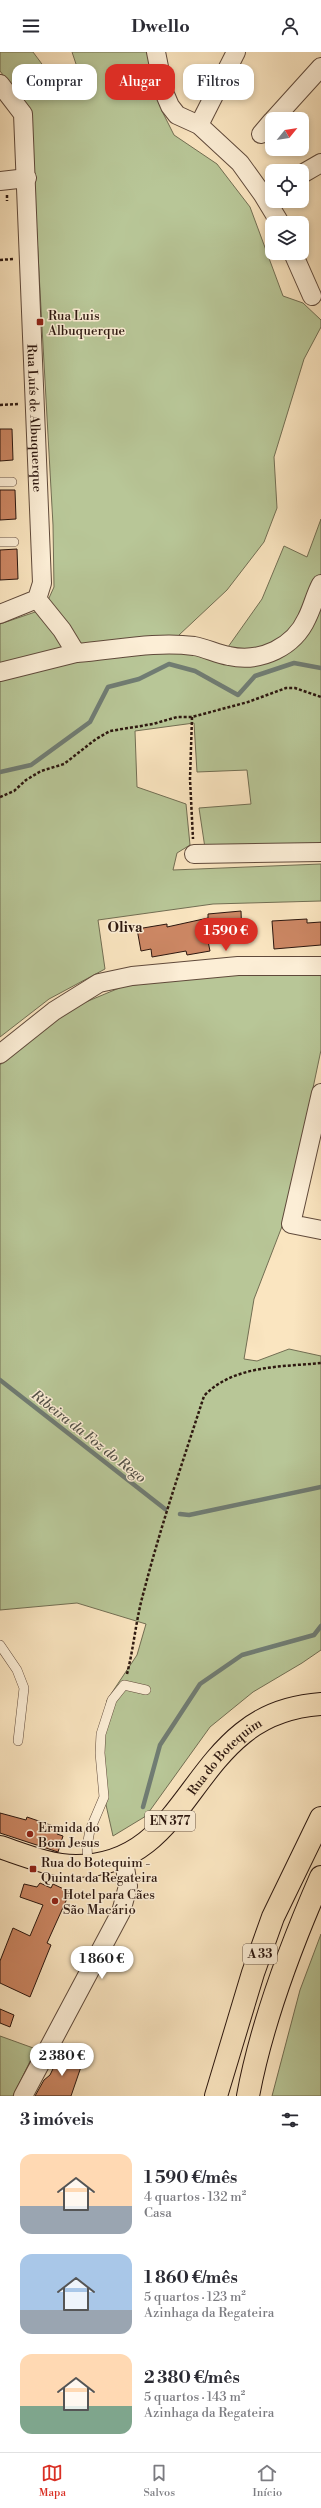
<!DOCTYPE html>
<html lang="pt">
<meta charset="utf-8">
<style>
:root{--surface:#fff;--page:#f7f7f7;--text:#2b2b33;--muted:#7c7c81;--line:#e1e1e2;--accent:#d93025}
body{margin:0;font-family:"Libre Bodoni",serif;background:var(--page);color:var(--text);height:100vh;display:flex;flex-direction:column;font-size:15px;white-space:nowrap}
*{box-sizing:border-box;margin:0}
p{font-size:13px;color:var(--muted)}
.icon{flex:none;width:22px;height:22px;fill:none;stroke:currentColor;stroke-width:2;stroke-linecap:round;stroke-linejoin:round}
.map{position:relative;height:2044px;overflow:hidden}
.drawer{display:flex;flex-direction:column;background:var(--surface);flex:1}
.drawer>*{flex:none}
.banner{position:absolute;left:12px;top:12px;width:297px;height:36px;display:flex;gap:8px}
.needle{width:26px;rotate:60deg}
.controls{position:absolute;left:265px;top:60px;display:grid;gap:8px}
.controls a{display:grid;place-items:center;width:44px;height:44px;border-radius:8px;background:var(--surface);box-shadow:0 2px 6px #0003;font-size:20px}
.price{position:absolute;translate:-50% -34px;padding:0 9px;border-radius:14px;background:#fff;color:#222;font-size:13px;line-height:26px;filter:drop-shadow(0 1px 2px #0008)}
.price::after{content:'';position:absolute;left:50%;top:24px;width:12px;height:9px;margin-left:-6px;background:inherit;clip-path:polygon(0 0,100% 0,50% 100%)}
.price.active{background:var(--accent);color:#fff}
ul{padding:0;list-style:none}
li{display:flex;align-items:center;gap:12px;height:100px;padding:0 20px}
li span{display:grid;place-items:center;flex:none;width:112px;height:80px;border-radius:12px;color:#555}
li>.icon{margin-inline-start:auto}
span .icon{width:48px;height:48px;fill:#fffc;stroke-width:1}
li b{font-size:17px}
h2{display:flex;justify-content:space-between;align-items:center;height:48px;padding:0 20px;font-size:17px}
.pill{padding:0 14px;border-radius:12px;background:var(--surface);box-shadow:0 2px 6px #0003;font-size:14px;line-height:36px}
.pill.active{background:var(--accent);color:#fff}
header{display:flex;justify-content:space-between;align-items:center;height:52px;padding:0 20px;background:var(--surface);font-size:18px;font-weight:800}
.menu{display:flex;justify-content:space-around;align-items:center;height:56px;border-top:1px solid var(--line);background:var(--surface);font-size:11px;color:var(--muted)}
.menu a{display:grid;justify-items:center;gap:2px}
.menu .active{color:var(--accent)}
.map>svg:first-child{display:block}
.green{fill:#b8c697;stroke:#726e53}
.lines{fill:none;stroke-linecap:round;stroke-linejoin:round}
.stream{stroke:#707c73;stroke-width:4.5}
.building{fill:#cc8764;stroke:#2c170f}
.service-casing{stroke:#604a3b;stroke-width:10}
.minor-casing{stroke:#604a3b;stroke-width:20}
.primary-casing{stroke:#2c170f;stroke-width:24}
.motorway-casing{stroke:#2c170f;stroke-width:24}
.path{stroke:#2c170f;stroke-width:2.5;stroke-dasharray:3 2;stroke-linecap:butt}
.service{stroke:#fceed6;stroke-width:9}
.minor{stroke:#fceed6;stroke-width:18}
.primary{stroke:#fae5c0;stroke-width:22}
.motorway{stroke:#fae5c0;stroke-width:22}
.poi-dot{fill:#8f2418;stroke:#fceed6;stroke-width:1.5}
.labels{text-anchor:middle;stroke-width:3;stroke-linejoin:round;paint-order:stroke}
.shield{fill:#fceed6;stroke:#6a584b;stroke-width:1}
.shield-label{font-size:12px;font-weight:bold;fill:#2c170f}
.poi-label{font-size:13px;fill:#2c170f;stroke:#fceed6;text-anchor:start}
.street-label{font-size:13px;fill:#2c170f;stroke:#fceed6}
.neighbourhood-label{font-size:14px;font-weight:bold;fill:#2c170f;stroke:#fceed6}
.water-label{font-size:14px;font-style:italic;fill:#545249;stroke:#fceed6}
</style>
<header><svg class="icon" aria-label="menu" viewBox="0 0 24 24"><path d="M4 6h16M4 12h16M4 18h16"/></svg>Dwello<svg class="icon" aria-label="person" viewBox="0 0 24 24"><circle cx="12" cy="8" r="4"/><path d="M4 21q1-7 8-7t8 7"/></svg></header>
<div class="map">
<svg width="321" height="2044" viewBox="0 0 321 2044">
<rect width="100%" height="100%" fill="#fae5c0"/>
<filter id="stains"><feTurbulence type="fractalNoise" baseFrequency=".005" numOctaves="4"/><feColorMatrix values="0 0 0 0 .2 0 0 0 0 .09 0 0 0 0 .02 0 0 0 .5 -.17"/></filter>
<radialGradient id="worn" r=".72"><stop offset=".6" stop-color="#630" stop-opacity="0"/><stop offset="1" stop-color="#630" stop-opacity=".3"/></radialGradient>
<path class="green" d="M0,0H33L56,31L80,24L72,0H148L162,59L174,83L217,112L250,155L283,244L303,251L321,268V275L304,307L274,405L277,456L264,490L227,538L179,583L228,595L262,547L284,494L307,505L321,467V792L205,796L199,756L251,752L247,718L197,720L194,671L135,679L137,735L186,752L190,793L177,801L173,818L321,812V849L213,852L98,868L105,917L49,947L0,985V572L44,557L54,535L53,473L30,58L0,19Z
M321,920V998L286,1164L254,1247L244,1307L257,1309L289,1297L321,1304V1598L302,1611L253,1640L210,1675L146,1764L113,1784L102,1735V1675L107,1648L137,1603L146,1572L77,1551L0,1558V1013L62,960L124,934L238,922Z
M321,1882V2044H272L300,1938Z
M0,1984L36,1997L13,2044H0Z"/>
<g class="lines">
<path class="stream" d="M0,720L31,713L90,670L108,635L139,627L169,612L195,619L238,643L255,624L294,611L321,616
M0,1328L165,1457
M180,1462L189,1463L321,1435
M143,1755L160,1693L200,1632L242,1603L314,1583L321,1574"/>
</g>
<path class="building" d="M0,377H12L13,408L0,409Z
M0,438H15L16,467L0,468Z
M17,497L18,527L0,528V498Z
M241,859L242,886L208,889L210,899L187,903L186,899L152,905L151,897L141,899L137,877L167,872V875L208,866V862Z
M307,867V871L321,870V893L274,897L272,869Z
M0,1761L26,1768L27,1765L59,1776L57,1782L63,1784L58,1800L0,1781Z
M40,1831L51,1836L53,1832L70,1840L47,1891L51,1893L30,1945L0,1931V1909L13,1876L30,1884L43,1853L20,1845L24,1832L37,1835Z
M0,1957L14,1963L10,1975L0,1971Z
M62,1998L83,2009L71,2044H35L44,2028L50,2023Z"/>
<g class="lines">
<defs>
<path id="service" d="M0,430H12
M0,490H14
M0,1593L17,1618L24,1636L18,1689
M88,1813L87,1794L90,1778L104,1745L100,1701L101,1682L112,1648L124,1633L146,1638"/>
<g id="minor">
<path d="M156,0L164,40L170,54L177,63L199,73L240,111L263,143L280,171"/>
<path id="s1" d="M0,32L23,62L42,531L37,547L0,562"/>
<path d="M274,67L321,15"/>
<path d="M199,73L236,0"/>
<path d="M261,82L272,69"/>
<path d="M302,122L321,111"/>
<path d="M0,129L27,126"/>
<path d="M293,201L312,244"/>
<path d="M37,547L62,578L76,601C115,598 155,589 194,594C206,596 217,602 229,604C261,611 294,595 307,566C313,554 315,543 321,532"/>
<path d="M0,620L76,601"/>
<path d="M194,802L321,800"/>
<path d="M0,1002L54,959L99,931L132,924L238,914H321"/>
<path d="M321,1041L291,1172L321,1178"/>
<path d="M23,2044L121,1860L128,1834L123,1803"/>
</g>
<g id="primary">
<path id="s2" d="M0,1795C24,1803 50,1814 76,1814C167,1814 184,1728 243,1681C265,1663 293,1654 321,1652"/>
</g>
<path id="motorway" d="M216,2044L253,1921L273,1865L321,1766
M248,2044C261,1974 292,1891 321,1825"/>
</defs>
<use href="#service" class="service-casing"/>
<use href="#minor" class="minor-casing"/>
<use href="#primary" class="primary-casing"/>
<use href="#motorway" class="motorway-casing"/>
<path class="path" d="M7,143V149
M0,208L13,207
M0,353L19,352
M192,665L190,727L193,787
M0,745L14,739L26,728L41,719L64,712L96,687L110,679L153,672L177,665H192L248,650L286,636H295L321,645
M127,1622C134,1595 136,1566 144,1539C161,1473 183,1409 204,1344C233,1313 281,1315 321,1311"/>
<use href="#service" class="service"/>
<use href="#minor" class="minor"/>
<use href="#primary" class="primary"/>
<use href="#motorway" class="motorway"/>
</g>
<g class="poi-dot">
<rect x="36" y="266" width="8" height="8" rx="2"/>
<circle cx="30" cy="1782" r="4"/>
<rect x="29" y="1813" width="8" height="8" rx="2"/>
<circle cx="55" cy="1849" r="4"/>
</g>
<g class="labels">
<g class="shield">
<rect x="145" y="1759" width="50" height="20" rx="3"/>
<rect x="243" y="1892" width="34" height="20" rx="3"/>
</g>
<g class="shield-label">
<text x="170" y="1773">EN 377</text>
<text x="260" y="1906">A 33</text>
</g>
<g class="poi-label">
<text x="48" y="268">Rua Luis<tspan x="48" dy="15">Albuquerque</tspan></text>
<text x="38" y="1780">Ermida do<tspan x="38" dy="15">Bom Jesus</tspan></text>
<text x="41" y="1815">Rua do Botequim -<tspan x="41" dy="15">Quinta da Regateira</tspan></text>
<text x="63" y="1847">Hotel para Cães<tspan x="63" dy="15">São Macário</tspan></text>
</g>
<g class="street-label">
<text dy="5" stroke="none"><textPath href="#s1" startOffset="342">Rua Luís de Albuquerque</textPath></text>
<text dy="5" stroke="none"><textPath href="#s2" startOffset="271">Rua do Botequim</textPath></text>
</g>
<g class="neighbourhood-label">
<text x="125" y="880">Oliva</text>
</g>
<g class="water-label">
<text transform="translate(89 1384) rotate(38)" y="5">Ribeira da Foz do Rego</text>
</g>
</g>
<rect width="100%" height="100%" filter="url(#stains)"/>
<rect width="100%" height="100%" fill="url(#worn)"/>
</svg>
<div class="controls">
<a><svg class="needle" viewBox="-14 -14 28 28"><path d="M0-13l5 13h-10z" fill="#e53935"/><path d="M0 13l5-13h-10z" fill="#7c7c81"/></svg></a>
<a><svg class="icon" aria-label="locate" viewBox="0 0 24 24"><circle cx="12" cy="12" r="6"/><path d="M12 2v4M12 18v4M2 12h4M18 12h4"/></svg></a>
<a><svg class="icon" aria-label="layers" viewBox="0 0 24 24"><path d="M12 4l9 5-9 5-9-5zM3 14l9 5 9-5"/></svg></a>
</div>
<b class="price active" style="left:226px;top:900px">1 590 €</b>
<b class="price" style="left:102px;top:1928px">1 860 €</b>
<b class="price" style="left:62px;top:2025px">2 380 €</b>
<div class="banner">
<a class="pill">Comprar</a>
<a class="pill active">Alugar</a>
<a class="pill">Filtros</a>
</div>
</div>
<section class="drawer">
<h2>3 imóveis<svg class="icon" aria-label="filters" viewBox="0 0 24 24"><path d="M4 7h16M4 17h16"/><circle cx="9" cy="7" r="2"/><circle cx="15" cy="17" r="2"/></svg></h2>
<ul>
<li><span style="background:linear-gradient(#ffd9b3 65%,#9aa5b1 0)"><svg class="icon" aria-label="home" viewBox="0 0 24 24"><path d="M3 11l9-7 9 7M6 9v11h12V9"/></svg></span><div><b>1 590 €/mês</b><p>4 quartos · 132 m²</p><p>Casa</p></div></li>
<li><span style="background:linear-gradient(#a9c7e8 70%,#9aa5b1 0)"><svg class="icon" aria-label="home" viewBox="0 0 24 24"><path d="M3 11l9-7 9 7M6 9v11h12V9"/></svg></span><div><b>1 860 €/mês</b><p>5 quartos · 123 m²</p><p>Azinhaga da Regateira</p></div></li>
<li><span style="background:linear-gradient(#ffd9b3 65%,#7fa58c 0)"><svg class="icon" aria-label="home" viewBox="0 0 24 24"><path d="M3 11l9-7 9 7M6 9v11h12V9"/></svg></span><div><b>2 380 €/mês</b><p>5 quartos · 143 m²</p><p>Azinhaga da Regateira</p></div></li>
</ul>
</section>
<nav class="menu">
<a class="active"><svg class="icon" aria-label="map" viewBox="0 0 24 24"><path d="M3 6l6-2 6 2 6-2v14l-6 2-6-2-6 2zM9 4v14M15 6v14"/></svg>Mapa</a>
<a><svg class="icon" aria-label="saved" viewBox="0 0 24 24"><path d="M7 4h10v16l-5-4-5 4z"/></svg>Salvos</a>
<a><svg class="icon" aria-label="home" viewBox="0 0 24 24"><path d="M3 11l9-7 9 7M6 9v11h12V9"/></svg>Início</a>
</nav>
